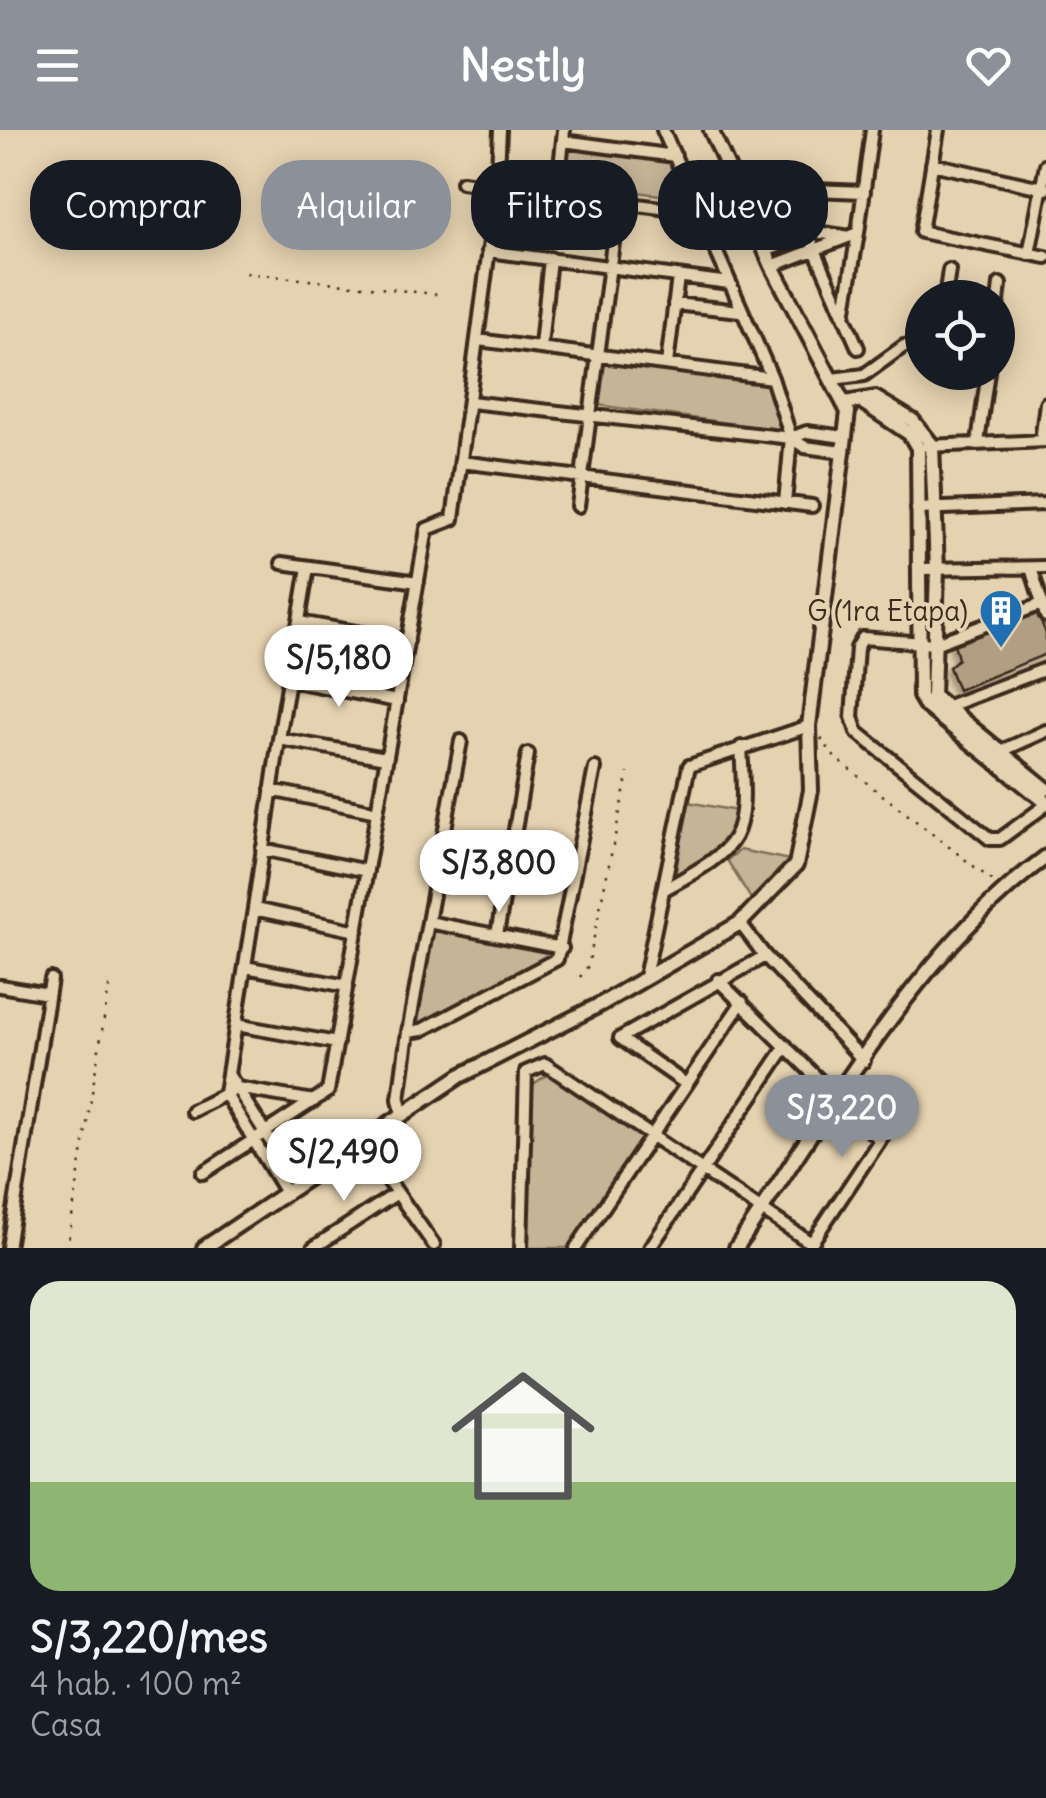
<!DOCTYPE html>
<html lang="es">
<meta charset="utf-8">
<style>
:root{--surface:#171b24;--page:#242831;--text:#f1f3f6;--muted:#9ea1a6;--accent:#8c9099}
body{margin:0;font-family:Delius,sans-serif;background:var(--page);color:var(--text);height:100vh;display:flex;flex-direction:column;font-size:38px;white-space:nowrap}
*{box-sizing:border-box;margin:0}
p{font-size:32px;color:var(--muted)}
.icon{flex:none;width:55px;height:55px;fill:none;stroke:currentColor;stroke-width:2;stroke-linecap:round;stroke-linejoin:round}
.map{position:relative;height:1118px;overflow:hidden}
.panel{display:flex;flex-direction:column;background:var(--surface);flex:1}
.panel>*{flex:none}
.hud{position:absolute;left:30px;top:30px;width:988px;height:90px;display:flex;gap:20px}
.tools{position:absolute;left:905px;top:150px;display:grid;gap:20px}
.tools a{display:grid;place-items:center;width:110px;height:110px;border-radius:50%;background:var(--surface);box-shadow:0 5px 25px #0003;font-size:50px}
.price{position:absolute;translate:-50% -85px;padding:0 22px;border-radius:35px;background:#fff;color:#222;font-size:32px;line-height:65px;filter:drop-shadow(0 2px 5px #0008)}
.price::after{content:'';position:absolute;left:50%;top:60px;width:30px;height:22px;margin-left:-15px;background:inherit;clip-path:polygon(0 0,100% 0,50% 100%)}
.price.on{background:var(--accent);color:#fff}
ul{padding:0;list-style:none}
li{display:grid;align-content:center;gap:20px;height:530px;padding:0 30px}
li span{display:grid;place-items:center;height:310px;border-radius:30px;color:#555}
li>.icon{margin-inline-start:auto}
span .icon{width:180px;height:180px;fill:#fffc;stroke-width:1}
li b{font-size:42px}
.chip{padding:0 35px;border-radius:40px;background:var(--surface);box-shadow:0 5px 25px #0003;font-size:35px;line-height:90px}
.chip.on{background:var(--accent);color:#fff}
header{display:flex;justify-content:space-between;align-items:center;height:130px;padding:0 30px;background:var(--accent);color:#fff;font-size:45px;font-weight:700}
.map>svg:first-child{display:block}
.green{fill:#c6b496;stroke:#806f5a;stroke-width:2.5}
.building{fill:#b19e83;stroke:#3b2a1e;stroke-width:2.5;filter:url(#shadow)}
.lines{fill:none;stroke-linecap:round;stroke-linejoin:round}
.minor-casing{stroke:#3b2a1e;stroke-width:18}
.tertiary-casing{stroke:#3b2a1e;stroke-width:20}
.path{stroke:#3b2a1e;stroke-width:2.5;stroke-dasharray:2.5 8;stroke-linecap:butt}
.minor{stroke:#e5d2b0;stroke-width:10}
.tertiary{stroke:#e5d2b0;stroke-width:12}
.labels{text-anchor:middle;stroke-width:8;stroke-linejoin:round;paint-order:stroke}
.poi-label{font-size:28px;fill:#3b2a1e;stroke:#e5d2b0;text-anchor:end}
</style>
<header><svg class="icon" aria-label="menu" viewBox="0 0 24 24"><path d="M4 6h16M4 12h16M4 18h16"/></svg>Nestly<svg class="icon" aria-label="heart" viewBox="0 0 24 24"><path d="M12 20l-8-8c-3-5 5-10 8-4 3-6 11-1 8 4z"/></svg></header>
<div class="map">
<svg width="1046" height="1118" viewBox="0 0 1046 1118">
<defs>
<filter id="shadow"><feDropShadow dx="-4.5" dy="4.5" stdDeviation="2.5" flood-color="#0004"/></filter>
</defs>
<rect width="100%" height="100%" fill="#e5d2b0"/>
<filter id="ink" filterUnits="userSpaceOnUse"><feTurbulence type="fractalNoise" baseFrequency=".01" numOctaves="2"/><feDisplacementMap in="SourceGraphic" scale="20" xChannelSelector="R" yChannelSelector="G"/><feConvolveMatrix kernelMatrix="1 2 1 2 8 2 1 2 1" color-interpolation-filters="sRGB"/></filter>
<g filter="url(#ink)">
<path class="green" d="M568,8L672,22L689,69L562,52Z
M605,222L769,245L785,297L779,300L597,275Z
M688,672L737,681L730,713L675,747Z
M740,720L790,730L753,772L727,730Z
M431,798L553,818L555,823L420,897L414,894Z
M548,944L647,1009L574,1118H525L532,955Z"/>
<path class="building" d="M1035,478L1046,503V524L958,560L949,537L958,529L953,509Z"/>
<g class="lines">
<defs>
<path id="minor" d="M663,0L772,248L791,308L785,373
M938,0L921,102L1046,127
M563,11L675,26
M932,34L1046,59
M462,52L699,83
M737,57L864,62
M557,65L564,0
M808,104L858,218
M488,121L729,153
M765,121L815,102L844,106
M1029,124L1046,35
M772,136L858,103L872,0
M945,168L949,140
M998,172L1000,154
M674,174L740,181
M844,186L858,103
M478,210L772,248
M541,216L550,128
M667,234L678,147
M832,249L864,245L904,216L922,214
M470,272L791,308L805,317L842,322
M791,308L807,302L844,307
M1041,311L1046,273
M978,312L988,242
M927,316L1046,311
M461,332L812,376
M578,376L618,75
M917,379L1046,374
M282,433L418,452
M308,437L279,609L386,628
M1031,438L1046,486
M922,439L1046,437
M1042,474L934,514L863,508L857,518L852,587L857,602L990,709H1000L1046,675
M299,492L408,511
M289,550L397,571
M940,579L1046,539
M279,609L254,779L357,801
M997,623L1046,601
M271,660L377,682
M262,719L367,741
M665,759C744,715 747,710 741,617
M254,779L225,963L285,1061
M428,792L562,818
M740,793L765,826L864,931
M497,805L528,624
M245,837L347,856
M645,847L689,636L809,596
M718,850L880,1010
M0,856L48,864
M236,895L337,913
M408,902L422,900L557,829L595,638
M228,944L297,1053
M686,954L620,908L765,826
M192,981L237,958L314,971
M402,985L399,969L408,902L461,611
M362,1013L434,1115
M203,1043L328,961L427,399L453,389L497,59L500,0
M8,1118L51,849
M313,1118L397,1063
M521,1118L526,942L545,934L811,1113
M576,1118L742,872
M650,1118L786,916
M808,1118L910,965"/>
<path id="tertiary" d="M861,271L910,304L918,318L920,566L926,576L1046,672
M845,273L875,268L913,291L932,315L937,440L933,566L1046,659
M204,1118L460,946L601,874L740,793L796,735L811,660L809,596L848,282L772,136L711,0
M736,1118C825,987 917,821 1046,727"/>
</defs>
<use href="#minor" class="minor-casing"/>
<use href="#tertiary" class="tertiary-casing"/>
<path class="path" d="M246,143L443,165
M821,608L835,628L994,752
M580,847L588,836L628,643
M67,1118L110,851"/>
<use href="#minor" class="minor"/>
<use href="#tertiary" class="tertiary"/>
</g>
</g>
<defs>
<symbol id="building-pin" viewBox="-11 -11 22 30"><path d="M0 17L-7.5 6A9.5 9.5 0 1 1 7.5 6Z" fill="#1f6fb2" stroke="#e5d2b0"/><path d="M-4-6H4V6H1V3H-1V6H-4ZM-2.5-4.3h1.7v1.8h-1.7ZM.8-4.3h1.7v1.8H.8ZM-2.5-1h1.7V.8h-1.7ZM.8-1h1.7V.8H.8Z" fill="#fff"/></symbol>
</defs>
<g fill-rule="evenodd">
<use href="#building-pin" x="976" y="456" width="50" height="68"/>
</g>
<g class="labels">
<g class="poi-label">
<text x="968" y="491">G (1ra Etapa)</text>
</g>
</g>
</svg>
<div class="tools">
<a><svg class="icon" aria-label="locate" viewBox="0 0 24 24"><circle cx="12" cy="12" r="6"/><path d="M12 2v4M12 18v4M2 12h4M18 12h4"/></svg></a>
</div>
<b class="price" style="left:339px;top:580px">S/5,180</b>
<b class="price" style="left:499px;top:785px">S/3,800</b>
<b class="price on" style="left:842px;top:1030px">S/3,220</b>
<b class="price" style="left:344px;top:1074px">S/2,490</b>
<div class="hud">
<a class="chip">Comprar</a>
<a class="chip on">Alquilar</a>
<a class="chip">Filtros</a>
<a class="chip">Nuevo</a>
</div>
</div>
<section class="panel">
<ul>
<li><span style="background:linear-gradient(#dfe7d0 65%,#8fb573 0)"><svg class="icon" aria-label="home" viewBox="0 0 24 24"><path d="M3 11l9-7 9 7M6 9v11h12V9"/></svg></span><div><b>S/3,220/mes</b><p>4 hab. · 100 m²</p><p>Casa</p></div></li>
</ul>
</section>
